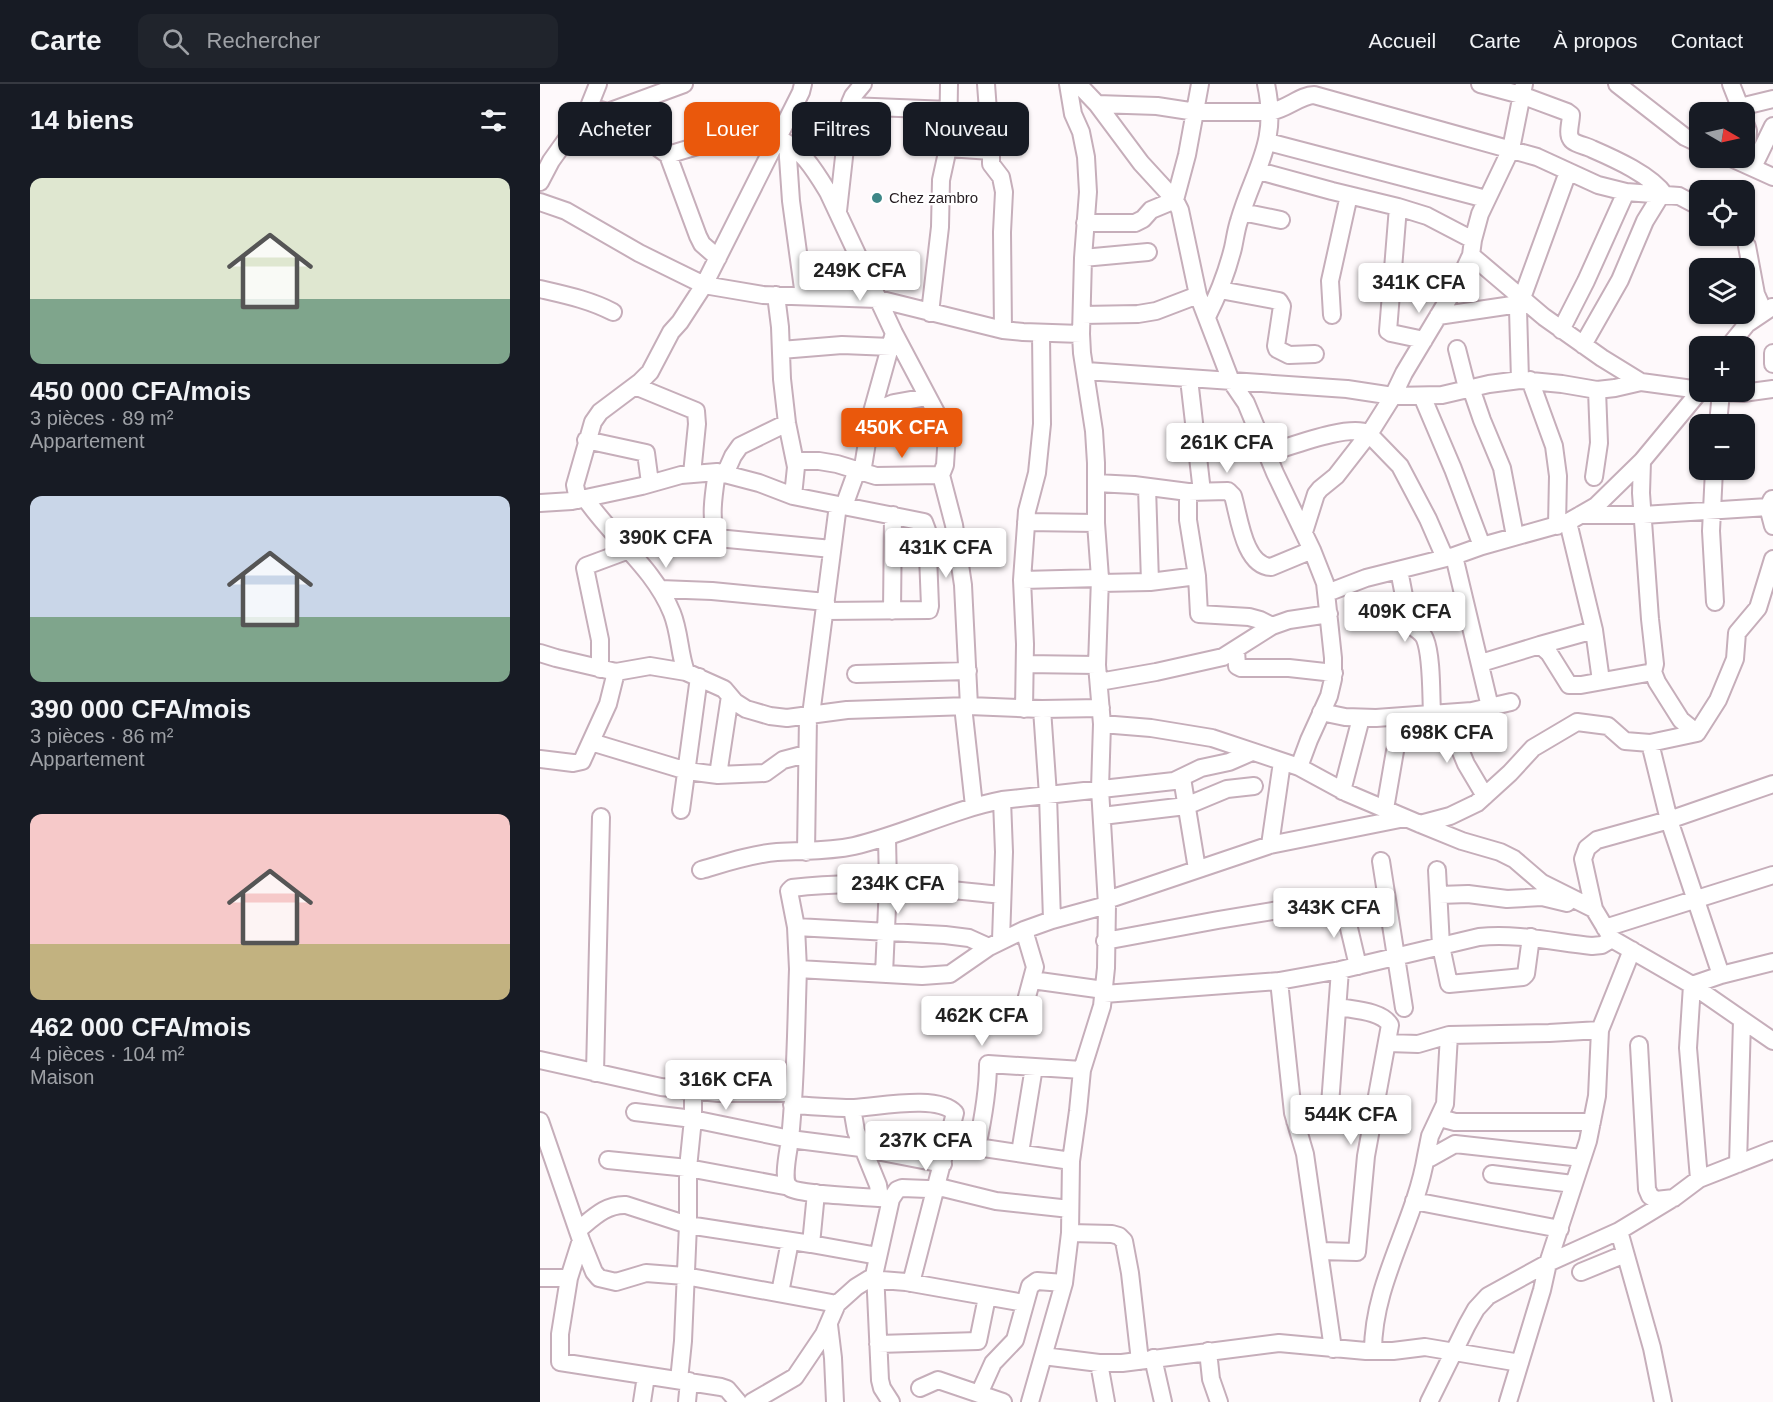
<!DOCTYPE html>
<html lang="fr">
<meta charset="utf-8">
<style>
:root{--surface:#171b24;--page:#20242c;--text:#f1f3f6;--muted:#9ea1a6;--line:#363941;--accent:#ea580c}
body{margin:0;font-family:Helvetica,sans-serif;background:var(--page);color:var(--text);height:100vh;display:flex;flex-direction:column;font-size:22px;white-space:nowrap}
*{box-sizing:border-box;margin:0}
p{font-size:20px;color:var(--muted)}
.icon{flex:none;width:33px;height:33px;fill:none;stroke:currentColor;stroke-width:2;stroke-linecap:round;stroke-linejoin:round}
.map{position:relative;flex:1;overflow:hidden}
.side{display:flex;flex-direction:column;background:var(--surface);width:540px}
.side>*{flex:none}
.guide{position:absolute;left:18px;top:18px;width:570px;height:54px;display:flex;gap:12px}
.needle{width:39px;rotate:99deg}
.controls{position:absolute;left:1149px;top:18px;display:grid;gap:12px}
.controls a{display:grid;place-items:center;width:66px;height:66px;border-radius:12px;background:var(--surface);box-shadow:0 2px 4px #0004;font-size:30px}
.price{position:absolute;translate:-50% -51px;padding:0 14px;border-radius:6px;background:#fff;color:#222;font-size:20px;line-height:39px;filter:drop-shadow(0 2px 3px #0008)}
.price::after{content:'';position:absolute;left:50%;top:36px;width:18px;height:14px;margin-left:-9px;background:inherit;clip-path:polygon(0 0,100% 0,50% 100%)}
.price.current{background:var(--accent);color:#fff}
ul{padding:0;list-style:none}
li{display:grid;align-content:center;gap:12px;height:318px;padding:0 30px}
li span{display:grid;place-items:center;height:186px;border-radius:12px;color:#555}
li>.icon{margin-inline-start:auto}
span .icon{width:108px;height:108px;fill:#fffc;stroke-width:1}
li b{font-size:26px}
h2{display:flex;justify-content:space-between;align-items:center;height:72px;padding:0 30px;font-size:26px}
.pill{padding:0 21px;border-radius:12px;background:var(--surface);box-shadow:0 2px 4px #0004;font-size:21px;line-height:54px}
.pill.current{background:var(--accent);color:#fff}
header{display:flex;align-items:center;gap:36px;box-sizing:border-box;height:84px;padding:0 30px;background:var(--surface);border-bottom:2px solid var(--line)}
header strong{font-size:28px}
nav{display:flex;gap:33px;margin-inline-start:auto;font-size:21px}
.search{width:420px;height:54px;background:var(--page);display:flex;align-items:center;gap:15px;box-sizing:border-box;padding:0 21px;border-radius:12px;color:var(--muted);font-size:22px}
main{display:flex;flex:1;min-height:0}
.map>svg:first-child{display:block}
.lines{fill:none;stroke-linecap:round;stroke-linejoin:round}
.minor-casing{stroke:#c6aeba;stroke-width:20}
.minor{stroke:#fff;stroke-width:16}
.poi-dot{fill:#3e8787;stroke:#fff;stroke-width:2}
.labels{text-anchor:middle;stroke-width:4.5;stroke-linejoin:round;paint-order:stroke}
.poi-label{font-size:15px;fill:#271e22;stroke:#fff;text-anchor:start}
</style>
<header>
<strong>Carte</strong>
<div class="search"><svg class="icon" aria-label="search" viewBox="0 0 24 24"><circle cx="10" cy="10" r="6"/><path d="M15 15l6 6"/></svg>Rechercher</div>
<nav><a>Accueil</a><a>Carte</a><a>À propos</a><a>Contact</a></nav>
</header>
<main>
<section class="side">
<h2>14 biens<svg class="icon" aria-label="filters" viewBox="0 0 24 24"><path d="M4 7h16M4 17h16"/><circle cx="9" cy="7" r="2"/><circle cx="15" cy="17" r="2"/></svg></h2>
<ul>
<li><span style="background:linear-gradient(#dfe7d0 65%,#7fa58c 0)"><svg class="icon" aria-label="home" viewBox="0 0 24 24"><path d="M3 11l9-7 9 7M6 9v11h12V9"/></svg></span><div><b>450 000 CFA/mois</b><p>3 pièces · 89 m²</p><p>Appartement</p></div></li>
<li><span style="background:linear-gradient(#c9d6e8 65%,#7fa58c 0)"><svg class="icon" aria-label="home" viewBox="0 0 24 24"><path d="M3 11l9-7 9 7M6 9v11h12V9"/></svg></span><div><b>390 000 CFA/mois</b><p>3 pièces · 86 m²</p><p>Appartement</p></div></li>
<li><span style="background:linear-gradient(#f6c9c9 70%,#c2b280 0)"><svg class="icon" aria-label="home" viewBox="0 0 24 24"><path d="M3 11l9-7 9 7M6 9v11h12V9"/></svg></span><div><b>462 000 CFA/mois</b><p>4 pièces · 104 m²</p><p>Maison</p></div></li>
</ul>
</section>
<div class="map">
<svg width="1233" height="1318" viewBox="0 0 1233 1318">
<rect width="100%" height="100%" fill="#fef9fb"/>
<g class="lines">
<defs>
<path id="minor" d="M538,0L557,20L601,79L635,116L640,126L658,211L691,297L706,319L735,389L772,466L785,499L793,574V595L789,612L769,656L759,683
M940,0L981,11L1027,28L1031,31C1031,37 1027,50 1031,55C1034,60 1047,62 1052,65C1075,75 1111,91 1125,111
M1077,0L1145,53L1160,60
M1191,0L1202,28
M557,20L617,22L656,28H730C747,25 761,11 774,11L997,73L1058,101L1086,108L1139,112L1160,123
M309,22L409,26
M1200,23L1233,15
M60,26L68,28L144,0
M68,28L128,71L158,152L162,160L178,174
M1204,36L1208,47L1206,80
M728,58L946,115
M247,59L251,117L264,212
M408,64L451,67L446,0
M451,67V80L461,93L464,108L462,148L463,246
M128,71C156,62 209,46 238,55C260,61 277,90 288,108L354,249L407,349L405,381L401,391L414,441L423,501L429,622
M1191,74L1233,93
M1213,83L1233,42
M719,87L792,107L858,123L887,132L933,156
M0,98L11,77L48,25L58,0
M0,118L26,127L99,169L164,201L223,211L338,215L463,246L483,248L541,250
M858,123L848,247L851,249L884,256
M298,127L310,19L313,12L323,0
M702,128L741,136
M545,139H595L603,135L611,126L635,116L647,71L660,0
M1207,162L1216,210L1224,228
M931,171L1004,233L1062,274L1101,298L1160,306
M543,174L608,168
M0,205C26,211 50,216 73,228
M680,206L739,217L742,222L736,262L737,265L749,271L775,270
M236,211L240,243L242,295L247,339L256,383L253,412
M390,229L400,143L401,96L408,64L409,0
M542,231L598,230L616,227L658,211
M792,231L790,197L809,111
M898,232L979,220
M667,233C678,211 687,188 693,164C695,155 696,146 699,137C714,85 739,59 726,0
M1021,246L1046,197L1086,108
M1043,261L1080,196L1105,137L1121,111
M1189,262L1207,240L1232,223
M917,265L926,300L931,304L942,336L962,384L975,452
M241,266L302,261L351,263
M1233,269V280
M546,287L807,305L853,312L902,311L949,300L980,296L1022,300L1057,306L1075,304L1101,298
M649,295L662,408
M980,296L978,225L1028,88
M990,296L1014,362L1018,392L1017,442
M95,302L156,327L157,340L152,390
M1185,308L1203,309L1233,305
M882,312L913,385L942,462
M332,328L354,319L387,313
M1178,340L1181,308
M46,356L106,369L110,399
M728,369C750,363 807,340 828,349L860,382L888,435L905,474
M255,377H279L297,380L336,392L401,391
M1102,377L1101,409L1110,535L1115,580L1113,588L1117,598L1141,636L1157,649
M1174,386L1171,447L1175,518
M177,388C174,408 169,436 177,454L292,465
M322,389L332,328L354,249
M185,390L193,372L200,362L247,339
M1054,393L1059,359L1057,306
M556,399L594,401L648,408L688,407L693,412C699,432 704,482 731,483L772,466
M607,403L610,498
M648,408V436L657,492L659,530L709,533L720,536L732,542
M45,414C72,454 114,484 132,529C140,549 139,569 146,588
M1232,415L1228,423L1233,442
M38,416L35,401L53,338L60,328L100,298L110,288L131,248L140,238L164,201L261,8L263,0
M0,419L32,417L102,402L141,391L177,388L219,399L253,412L384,438L387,446L390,522L389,526L285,527
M304,422L317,386
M1040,431H1103L1228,423
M486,438L556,439
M1028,438L1054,546L1061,597
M764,448L776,410L780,405L796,392L831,347L853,312L864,289L918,199L931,171L933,156L940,130L971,65L984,0
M914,472L950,623
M859,486L869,538C873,545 882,547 885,555C892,572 891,610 892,630
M482,496L560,494
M560,499L610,498L657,492
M120,505L172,507L286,518
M787,509L826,494L914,472L942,462L1028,438L1056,422L1102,377L1160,307
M352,527L353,431
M1000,561L1054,546
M696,566L697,582L701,584H749L794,589
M0,569L16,574L76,588L110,582L146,588L184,605L195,618L206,625L230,632L247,634L307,626L429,622L502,625L561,624
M941,579L1000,561L1009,569L1029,601H1041L1113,588
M485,580L557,581
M60,585V556L45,484L46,482L89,466
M316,590L428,587
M559,598L616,588L683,573L732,542L749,536L789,530
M423,622L434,722
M484,625L485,560L482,496L487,427L497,389L502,340L501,249
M502,625L508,711L512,836
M781,628L805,633L836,634L932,627L971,618
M905,629L926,680L945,712
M271,631L298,421
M562,640L611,644L672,654L759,683L807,709L880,740L922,757L960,768L974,775L1002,799L1054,825
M51,658L147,687L178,691L225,689L243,676L266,670
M1110,659L1129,736L1233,700
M0,675L33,679L42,677L68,620L76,588
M178,691L190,612
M642,694L657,785
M802,707L821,634
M845,725L855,667
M141,726L159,593
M562,732L646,722L687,705L714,702
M880,740L910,732L937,719L970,689L993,664L1037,638L1068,642L1085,657L1110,659L1157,649L1178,616L1195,575L1197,549L1218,524L1233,475
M730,761L742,678
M266,768L268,632
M841,777L864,924
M161,786C185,779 212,770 237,768C265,766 286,768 314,762C365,750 411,726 462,716L634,697L661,684L689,678L712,668
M897,786L901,862L909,900L983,893L986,890L991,853
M899,811L928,810L967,815L1002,813L1027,819
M567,816L730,761L865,734
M256,843L405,851L429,854L449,863
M1065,844L1233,791
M461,856L464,768L462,716
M565,857L678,836L800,816L804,823L818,882
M1233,878L1181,891L1129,736L1057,756L1047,764L1043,775L1054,825L1072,855L1152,901L1233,957
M258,885L256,843L249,807L252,804C322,795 392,804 462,811
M344,890L348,801L347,754
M492,896L564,906
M739,897L753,1029L765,1070L793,1265
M564,910L739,897L800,886L939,853C977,849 1014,858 1052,862L1062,861L1072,855
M442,928L484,924L495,883L484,846
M848,959L878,960L909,951L1009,949L1060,946
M1099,961L1107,1105L1110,1112L1116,1116L1134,1114
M0,976L121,1003L178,1009H253
M55,989L61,733
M252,1021C272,1022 293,1024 314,1024C338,1023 398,1010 415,1029L408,1056
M312,1024L316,1047L338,1101L340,1114
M95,1028L153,1035L250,1055L321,1064L403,1080
M900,1034L915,1038H1052
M0,1037L41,1156L54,1188L59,1194L76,1198L106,1189L145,1192L297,1220
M755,1037L785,1036L789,1034L800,886
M437,1063C443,1035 448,1008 448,980L542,986
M480,1069L494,983
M886,1072L890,1052L905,1020L909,951
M68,1076L148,1084L250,1103
M1198,1080L1202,936
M952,1090L1033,1100
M1159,1095L1148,964L1152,901L1181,891
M351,1115C333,1113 261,1111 250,1104C241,1097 249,1065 250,1055C256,998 256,941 258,885L382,892L410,890L449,863L484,846L512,836L567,821
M874,1117L1020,1145
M38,1146C53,1134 66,1120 86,1121L148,1141L271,1160L338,1172
M1079,1147L1112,1264L1123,1318
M530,1149L572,1150L579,1152L584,1157L590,1189L600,1277
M271,1160L276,1109
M780,1167L817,1168L826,1072L850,941C842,927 814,926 799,923
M1041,1188L1085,1170
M0,1194H29L41,1156
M29,1194L20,1250V1278L181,1303L187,1305L198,1318
M371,1199L408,1056L437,1063L531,1077
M240,1209L250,1157
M289,1241L293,1274L295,1318
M338,1260L438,1257L447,1213
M668,1267L671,1295L679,1318
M833,1267C833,1198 875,1139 886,1072L890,1074L915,1060L1042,1074
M503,1272L559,1279H582L739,1259L826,1267H853L885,1263L980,1279
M613,1274L623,1318
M559,1279L566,1318
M139,1296L143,1257L148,1141V1084L153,1035V1007
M380,1304L398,1296L463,1318
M439,1310L453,1279L475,1256L490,1202L497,1197L524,1199
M102,1318L106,1292
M147,1318L149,1297
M212,1318L255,1293L284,1250L297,1220L316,1203L329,1195L366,1198L484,1219
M351,1318L342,1304L340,1296L335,1187L351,1115L357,1106L362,1104L388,1105L403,1104L456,1117L530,1125
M490,1318L524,1199L530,1149L531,1077L538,1027L542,986L562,922L566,884L567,821L560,705L562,640L557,581L560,494L556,439V379L554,347L542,269L541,250L543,174L548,108L546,73L541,48L533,30L528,0
M889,1318L927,1241L936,1225L948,1212L1008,1179L1079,1147L1135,1113L1159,1095L1233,1066
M968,1318L1002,1206L1008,1179L1048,1057L1057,1012L1060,946L1092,866"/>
</defs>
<use href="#minor" class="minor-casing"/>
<use href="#minor" class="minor"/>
</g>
<circle class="poi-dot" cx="337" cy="114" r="6"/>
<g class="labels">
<g class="poi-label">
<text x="349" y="119">Chez zambro</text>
</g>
</g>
</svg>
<div class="controls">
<a><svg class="needle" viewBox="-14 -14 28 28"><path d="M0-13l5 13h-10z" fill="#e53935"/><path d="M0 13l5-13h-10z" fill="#9ea1a6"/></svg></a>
<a><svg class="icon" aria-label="locate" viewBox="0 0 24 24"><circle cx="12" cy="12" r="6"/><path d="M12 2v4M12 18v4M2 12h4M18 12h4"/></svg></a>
<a><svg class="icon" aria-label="layers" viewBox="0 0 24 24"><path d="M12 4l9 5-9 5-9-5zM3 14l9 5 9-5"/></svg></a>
<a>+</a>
<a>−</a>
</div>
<b class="price" style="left:320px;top:218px">249K CFA</b>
<b class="price" style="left:879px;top:230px">341K CFA</b>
<b class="price current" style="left:362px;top:375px">450K CFA</b>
<b class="price" style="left:687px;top:390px">261K CFA</b>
<b class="price" style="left:126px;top:485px">390K CFA</b>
<b class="price" style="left:406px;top:495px">431K CFA</b>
<b class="price" style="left:865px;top:559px">409K CFA</b>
<b class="price" style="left:907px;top:680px">698K CFA</b>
<b class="price" style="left:358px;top:831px">234K CFA</b>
<b class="price" style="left:794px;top:855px">343K CFA</b>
<b class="price" style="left:442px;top:963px">462K CFA</b>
<b class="price" style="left:186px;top:1027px">316K CFA</b>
<b class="price" style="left:811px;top:1062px">544K CFA</b>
<b class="price" style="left:386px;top:1088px">237K CFA</b>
<div class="guide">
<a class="pill">Acheter</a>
<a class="pill current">Louer</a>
<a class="pill">Filtres</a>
<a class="pill">Nouveau</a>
</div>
</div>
</main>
